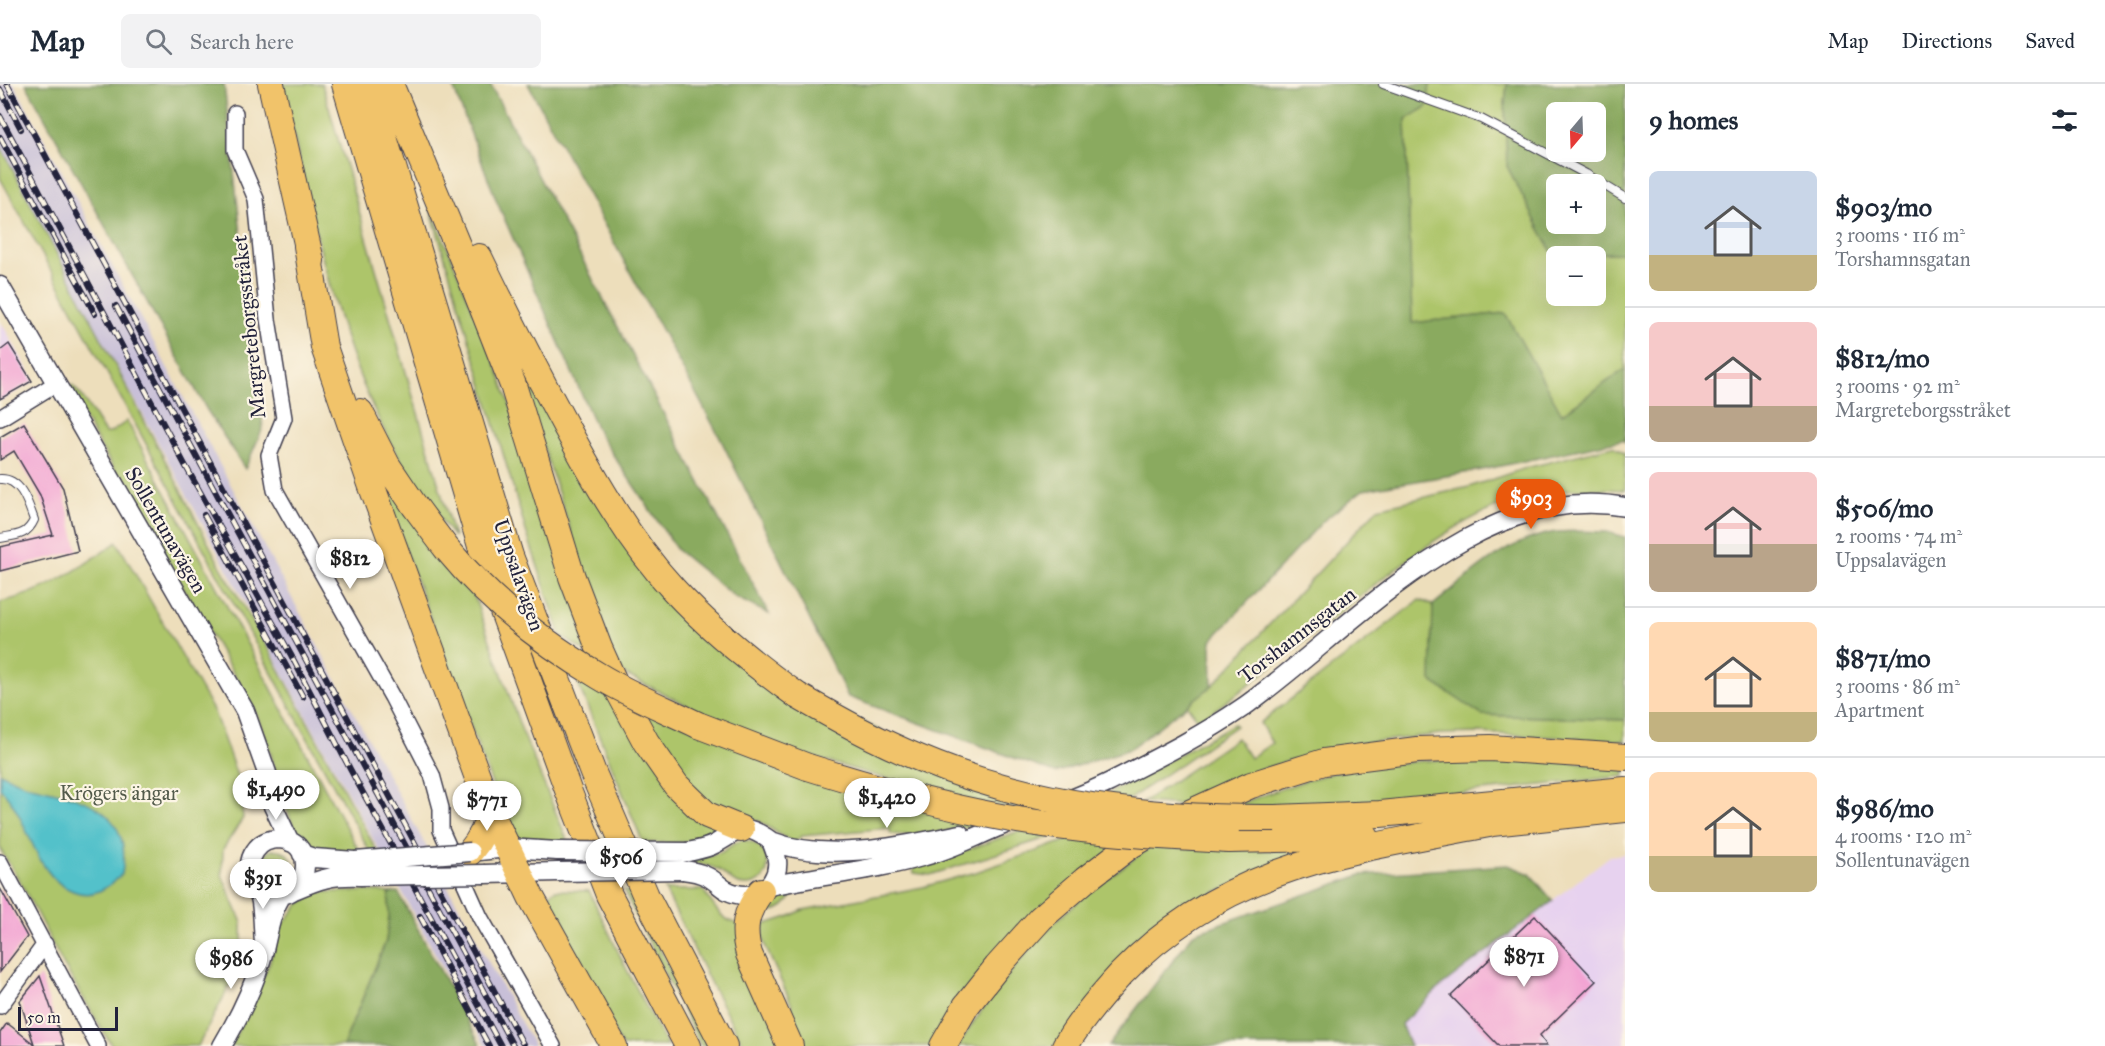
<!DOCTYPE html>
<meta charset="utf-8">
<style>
:root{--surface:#fff;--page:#f2f2f3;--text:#1f2937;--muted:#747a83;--line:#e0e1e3;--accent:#ea580c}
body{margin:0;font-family:"IM FELL Great Primer",serif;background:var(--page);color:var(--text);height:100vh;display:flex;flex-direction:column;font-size:22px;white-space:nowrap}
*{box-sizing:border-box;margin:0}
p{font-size:20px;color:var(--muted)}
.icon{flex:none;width:33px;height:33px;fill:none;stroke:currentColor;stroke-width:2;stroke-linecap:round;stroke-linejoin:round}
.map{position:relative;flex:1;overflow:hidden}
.panel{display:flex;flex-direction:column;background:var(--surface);width:480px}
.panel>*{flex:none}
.needle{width:39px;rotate:199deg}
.controls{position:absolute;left:1546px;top:18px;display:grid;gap:12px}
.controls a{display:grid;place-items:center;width:60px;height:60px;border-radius:9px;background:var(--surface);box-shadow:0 6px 24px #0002;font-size:30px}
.scale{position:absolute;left:18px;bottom:15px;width:100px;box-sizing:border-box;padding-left:6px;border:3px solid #22223b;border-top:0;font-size:16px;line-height:21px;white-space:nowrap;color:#22223b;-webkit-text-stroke:4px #fcf5e5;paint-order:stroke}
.price{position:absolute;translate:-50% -51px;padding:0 14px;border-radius:21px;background:#fff;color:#222;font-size:20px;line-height:39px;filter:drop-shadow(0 2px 3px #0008)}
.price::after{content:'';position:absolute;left:50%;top:36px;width:18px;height:14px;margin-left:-9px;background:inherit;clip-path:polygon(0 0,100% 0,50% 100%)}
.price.selected{background:var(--accent);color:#fff}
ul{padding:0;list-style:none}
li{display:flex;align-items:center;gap:18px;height:150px;padding:0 24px}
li+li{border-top:2px solid var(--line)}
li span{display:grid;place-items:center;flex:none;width:168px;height:120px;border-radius:9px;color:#555}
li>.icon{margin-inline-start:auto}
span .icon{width:72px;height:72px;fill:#fffc;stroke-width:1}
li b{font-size:26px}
h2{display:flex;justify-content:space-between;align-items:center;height:72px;padding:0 24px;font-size:26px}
header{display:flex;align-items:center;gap:36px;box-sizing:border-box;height:84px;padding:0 30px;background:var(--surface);border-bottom:2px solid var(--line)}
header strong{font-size:28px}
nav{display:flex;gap:33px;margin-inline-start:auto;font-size:21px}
.search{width:420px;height:54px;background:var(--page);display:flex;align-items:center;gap:15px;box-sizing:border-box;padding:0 21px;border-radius:9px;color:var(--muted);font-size:22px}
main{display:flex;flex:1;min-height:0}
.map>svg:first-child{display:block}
.built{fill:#e7d2ef}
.industrial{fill:#c8bfd8}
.green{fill:#adc56a;stroke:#687452;stroke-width:1.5;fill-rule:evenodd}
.forest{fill:#8aaa5e;stroke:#56664c;stroke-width:1.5;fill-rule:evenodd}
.water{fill:#53c1ca;stroke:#3a7282;stroke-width:1.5}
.building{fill:#f2a4d3}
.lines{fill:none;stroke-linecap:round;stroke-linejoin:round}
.service-casing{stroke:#403e4e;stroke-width:10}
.minor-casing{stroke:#403e4e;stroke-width:18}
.tertiary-casing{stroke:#403e4e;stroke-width:21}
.motorway-casing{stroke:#403e4e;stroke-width:28}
.service{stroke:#fff;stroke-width:8}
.minor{stroke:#fff;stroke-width:15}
.tertiary{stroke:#fff;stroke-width:18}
.motorway{stroke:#f1c36a;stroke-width:26}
.rail-casing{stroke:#22223b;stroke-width:6}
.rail{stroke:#fcf5e5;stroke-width:4;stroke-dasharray:11;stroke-linecap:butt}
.tertiary-bridge-casing{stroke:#403e4e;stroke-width:21;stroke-linecap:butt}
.motorway-bridge-casing{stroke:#403e4e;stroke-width:28;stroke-linecap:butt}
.tertiary-bridge{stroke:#fff;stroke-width:18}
.motorway-bridge{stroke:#f1c36a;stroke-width:26}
.labels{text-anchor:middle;stroke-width:4.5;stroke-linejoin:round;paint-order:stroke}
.street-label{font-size:21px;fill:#22223b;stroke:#fcf5e5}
.park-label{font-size:21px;fill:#535b4b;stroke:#fcf5e5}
</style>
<header>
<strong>Map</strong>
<div class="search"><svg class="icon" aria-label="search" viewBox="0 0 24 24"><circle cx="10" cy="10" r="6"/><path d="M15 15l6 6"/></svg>Search here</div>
<nav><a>Map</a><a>Directions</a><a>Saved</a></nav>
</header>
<main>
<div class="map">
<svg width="1625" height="962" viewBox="0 0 1625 962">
<rect width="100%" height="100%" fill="#fcf5e5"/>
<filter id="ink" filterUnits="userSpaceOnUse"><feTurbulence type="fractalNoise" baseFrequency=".0167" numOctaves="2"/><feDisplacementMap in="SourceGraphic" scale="12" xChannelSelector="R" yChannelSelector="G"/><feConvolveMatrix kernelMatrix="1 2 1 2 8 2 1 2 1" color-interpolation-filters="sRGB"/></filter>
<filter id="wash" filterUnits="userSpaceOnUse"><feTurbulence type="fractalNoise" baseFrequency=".008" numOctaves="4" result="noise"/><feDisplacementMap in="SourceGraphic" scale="24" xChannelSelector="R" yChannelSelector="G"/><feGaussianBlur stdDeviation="1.35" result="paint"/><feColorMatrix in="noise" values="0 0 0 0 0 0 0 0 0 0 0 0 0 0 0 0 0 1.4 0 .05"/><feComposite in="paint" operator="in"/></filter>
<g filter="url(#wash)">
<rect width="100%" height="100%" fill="#eddebb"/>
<path class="built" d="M0,236L34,297L0,317Z
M1625,770V962H1410L1401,940L1439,904L1610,772Z"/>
<path class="industrial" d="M0,0H14L534,962H485L120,288L0,61Z"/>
<path class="green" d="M282,0H322L454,453C428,419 403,384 384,346C329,238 310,116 282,0Z
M1430,0H1507L1505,20L1507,82L1553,170L1625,169V285L1561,330L1505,229L1412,239L1406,35L1427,23ZM1557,172H1596V212H1557Z
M0,61L222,485L268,564L378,769L370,768L4,101L0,94Z
M428,117L501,294L595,574L561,552L526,447Z
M502,236L546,322L729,573L1032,720L1017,726L957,715L791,667L701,628L616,586Z
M72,301L82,312L105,349H110L127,337L359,767C344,767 322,772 308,764C290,752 275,682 268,660C264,647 258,634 252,621L67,305Z
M1613,362L1625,370V406C1591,404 1558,404 1525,413C1467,429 1416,469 1369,505C1312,549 1258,597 1199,637L1187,621L1212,602L1378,424L1469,403L1526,384Z
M376,387L473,509L522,647L568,758L518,757L498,716Z
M117,458L214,628L240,700L243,734L223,765L222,791L242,839V858L232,897L198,962H112L63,880L21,799L0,765V518C45,509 80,484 117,458Z
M1419,516L1433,521L1432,597L1482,631L1625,636V657L1480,649L1440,650L1346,661L1258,686L1183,721L1143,718L1237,654L1250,674L1272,659L1260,639Z
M574,590L612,612L721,746C695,762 672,758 643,759Z
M633,623L979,740C949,747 922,754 891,750L889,744L802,752L793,759L759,737L744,735L707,723Z
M1234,640L1236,642L1128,716L1102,713Z
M1490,674L1625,681V692C1494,706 1363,722 1231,723C1270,709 1310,693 1351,685C1397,677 1443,675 1490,674Z
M1019,747L1053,752L930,791L914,789L913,785L925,778L964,767Z
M1071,755L1117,760L932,962H799L789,932L792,921L767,866L763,854V841L788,833L803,826L923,803L976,788Z
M743,756C774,759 776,800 747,801C734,802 728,792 719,786C710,781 701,780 691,780V776L722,768L735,759Z
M1150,763L1304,767L1306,772L1213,809L1056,962H958C984,921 1013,882 1047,846C1077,815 1115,789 1150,763Z
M259 783a17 17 0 1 1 34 0a17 17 0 1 1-34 0Z
M555,806L589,807L627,886L667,962H622L543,815Z
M665,806H703C714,821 719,835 738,840L782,962H744L711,900Z
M794,806C788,826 773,829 754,830C767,813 773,808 794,806Z
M377,807L389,809V833L386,857L343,962H231L269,880L279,845L298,821L318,808Z
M624,807H630L709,962H701Z"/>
<path class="forest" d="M26,0H224L263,344L245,385L207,326Z
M452,0H490L769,530L735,513L677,466L599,350L497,118Z
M528,0H1430L1427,23L1406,35L1412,239L1505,229L1562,330L1625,285V358L1622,356L1482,386L1363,406L1323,437L1211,557L1212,602L1130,665L1055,689L848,613L720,354Z
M1507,0H1625V169L1553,170L1507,82L1505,20ZM1557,28H1596V68H1557ZM1557,100H1596V140H1557Z
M1607,448L1625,453V636L1482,631L1431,597L1433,521C1468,493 1501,460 1546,450C1565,445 1588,448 1607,448Z
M1508,781L1530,790L1553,817L1439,904L1401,940L1410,962H1108L1194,849L1361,791Z
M398,808L481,962H343L386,857L389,833V809Z"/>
<path class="water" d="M0,689C11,694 23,701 35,703C84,714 134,727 122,790C108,804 93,815 73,807C33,792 30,733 0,704Z"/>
<g id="blocks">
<path class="building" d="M9,260L32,297L0,315V267Z
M24,339L63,404L78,467L0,487V463L53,451L40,411L14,367L0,376V353Z
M0,804L27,853L0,888Z
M1535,832L1596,897L1540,951L1547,962H1499L1451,912Z
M40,892L64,962H0V949L7,939L34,960L20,917Z"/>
</g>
</g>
<g filter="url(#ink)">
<use href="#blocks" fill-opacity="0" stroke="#403e4e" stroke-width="1.5"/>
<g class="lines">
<defs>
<path id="service" d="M1383,0L1481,35L1586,90L1625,114
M0,395C21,394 28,419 34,436C27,452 16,451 0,454"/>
<path id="minor" d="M235,29V66L256,115L268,235L284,334L269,371L275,406L392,613L432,691L441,724V746L480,833L553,962
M0,334L55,300
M0,778L98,962
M0,922L45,860"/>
<path id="tertiary" d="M0,202L245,627L267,689L273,722L290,758
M771,757C827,779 902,762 960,750
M470,768L507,764L558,767
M302,770L314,774L355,777
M683,786C691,787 699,788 706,792C714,795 719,802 726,806C741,814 763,813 772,797C781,783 777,771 771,757C743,737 740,746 715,760C706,765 697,766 687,768
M485,790L558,788
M256,801C302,838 327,758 279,755C269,755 260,759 255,767C242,785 258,800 261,818C263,832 263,846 264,860
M770,802C821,791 874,787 925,772C952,765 976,752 1001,742C1037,728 1073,716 1108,699C1153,676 1200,653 1242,624C1351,547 1478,395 1625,423
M294,806C320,795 331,791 360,792
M222,962C238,935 252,907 261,877C268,855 269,829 283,810"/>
<path id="motorway" d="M271,0L311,177
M345,0L488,486L568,706L609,811L688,962
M368,0L510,472L593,689L646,812L724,962
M390,0L472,197L513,301L572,493L599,564L616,602L646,658L676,701L707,731L741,745
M307,162L324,263L371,400L490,727L531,813L614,962
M479,173C506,229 534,284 564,339C595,397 629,457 674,506C712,547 753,580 798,612
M360,328L387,381L414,421
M698,641L808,683
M1275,734L1380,730L1625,706
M1473,741L1625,725
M1229,756L1330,754L1365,751
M470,768C481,755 487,743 490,727
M761,807C745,829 742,844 749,870L790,962
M943,962L966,922L997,883L1041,834L1085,796L1131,761L1185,731L1251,701L1324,678L1417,666L1490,664L1625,673
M1065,962C1080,936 1100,913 1121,890C1226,781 1348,767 1489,740"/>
</defs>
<use href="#service" class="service-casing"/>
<use href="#minor" class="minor-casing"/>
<use href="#tertiary" class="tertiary-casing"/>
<use href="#motorway" class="motorway-casing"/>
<use href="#service" class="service"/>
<use href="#minor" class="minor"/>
<use href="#tertiary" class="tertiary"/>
<use href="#motorway" class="motorway"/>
<defs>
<path id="rail" d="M7,0L524,962
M0,5L21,45
M0,32L184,379L291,571L350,685L501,962
M0,53L95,230
M116,222L513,962
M204,431L303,613
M420,832L489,962"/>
</defs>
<use href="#rail" class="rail-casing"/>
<use href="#rail" class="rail"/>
<defs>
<path id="tertiary-bridge" d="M558,767L687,768
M355,777L470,768
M558,788L683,786
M360,792L485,790"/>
<path id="motorway-bridge" d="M414,421C425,436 436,451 447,465C489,516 543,559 599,592C630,611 665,625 698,641
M798,612C838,635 877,657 919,674C1032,722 1154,735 1275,734
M808,683C865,701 921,717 980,729C1062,746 1145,752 1229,756"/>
</defs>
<use href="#tertiary-bridge" class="tertiary-bridge-casing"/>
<use href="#motorway-bridge" class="motorway-bridge-casing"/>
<use href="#tertiary-bridge" class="tertiary-bridge"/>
<use href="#motorway-bridge" class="motorway-bridge"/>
</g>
</g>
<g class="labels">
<g class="street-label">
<text transform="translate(249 243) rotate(-96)" y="7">Margreteborgsstråket</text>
<text transform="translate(166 446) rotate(60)" y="7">Sollentunavägen</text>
<text transform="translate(519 491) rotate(71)" y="7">Uppsalavägen</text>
<text transform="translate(1297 551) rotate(-38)" y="7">Torshamnsgatan</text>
</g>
<g class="park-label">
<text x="119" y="716">Krögers ängar</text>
</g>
</g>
</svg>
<div class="controls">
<a><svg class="needle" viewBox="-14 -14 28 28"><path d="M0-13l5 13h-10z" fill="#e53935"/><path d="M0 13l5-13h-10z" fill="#747a83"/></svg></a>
<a>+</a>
<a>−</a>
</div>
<div class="scale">50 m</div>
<b class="price selected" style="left:1531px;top:446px">$903</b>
<b class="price" style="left:350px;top:506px">$812</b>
<b class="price" style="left:276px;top:737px">$1,490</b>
<b class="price" style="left:887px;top:745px">$1,420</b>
<b class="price" style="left:487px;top:748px">$771</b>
<b class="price" style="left:621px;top:805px">$506</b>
<b class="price" style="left:263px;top:826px">$391</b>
<b class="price" style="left:1524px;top:904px">$871</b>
<b class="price" style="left:231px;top:906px">$986</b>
</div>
<section class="panel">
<h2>9 homes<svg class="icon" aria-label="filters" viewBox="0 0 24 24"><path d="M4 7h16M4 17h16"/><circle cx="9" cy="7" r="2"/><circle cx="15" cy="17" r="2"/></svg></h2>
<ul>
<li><span style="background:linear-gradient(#c9d6e8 70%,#c2b280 0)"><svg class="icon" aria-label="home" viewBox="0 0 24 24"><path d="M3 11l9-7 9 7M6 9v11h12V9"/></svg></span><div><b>$903/mo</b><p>3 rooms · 116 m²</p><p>Torshamnsgatan</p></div></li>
<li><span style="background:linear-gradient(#f6c9c9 70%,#b9a48a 0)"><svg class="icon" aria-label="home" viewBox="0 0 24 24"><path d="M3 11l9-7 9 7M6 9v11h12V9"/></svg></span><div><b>$812/mo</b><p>3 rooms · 92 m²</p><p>Margreteborgsstråket</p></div></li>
<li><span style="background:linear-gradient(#f6c9c9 60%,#b9a48a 0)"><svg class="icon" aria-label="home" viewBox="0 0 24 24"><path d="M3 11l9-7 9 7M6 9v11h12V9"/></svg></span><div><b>$506/mo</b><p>2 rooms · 74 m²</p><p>Uppsalavägen</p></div></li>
<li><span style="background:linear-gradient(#ffd9b3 75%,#c2b280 0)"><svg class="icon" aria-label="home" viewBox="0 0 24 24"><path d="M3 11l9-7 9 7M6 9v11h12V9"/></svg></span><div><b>$871/mo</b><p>3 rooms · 86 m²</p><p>Apartment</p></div></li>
<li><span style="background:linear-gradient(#ffd9b3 70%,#c2b280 0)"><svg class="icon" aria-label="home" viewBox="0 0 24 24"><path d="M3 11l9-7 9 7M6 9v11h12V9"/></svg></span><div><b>$986/mo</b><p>4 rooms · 120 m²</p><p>Sollentunavägen</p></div></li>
</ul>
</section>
</main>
